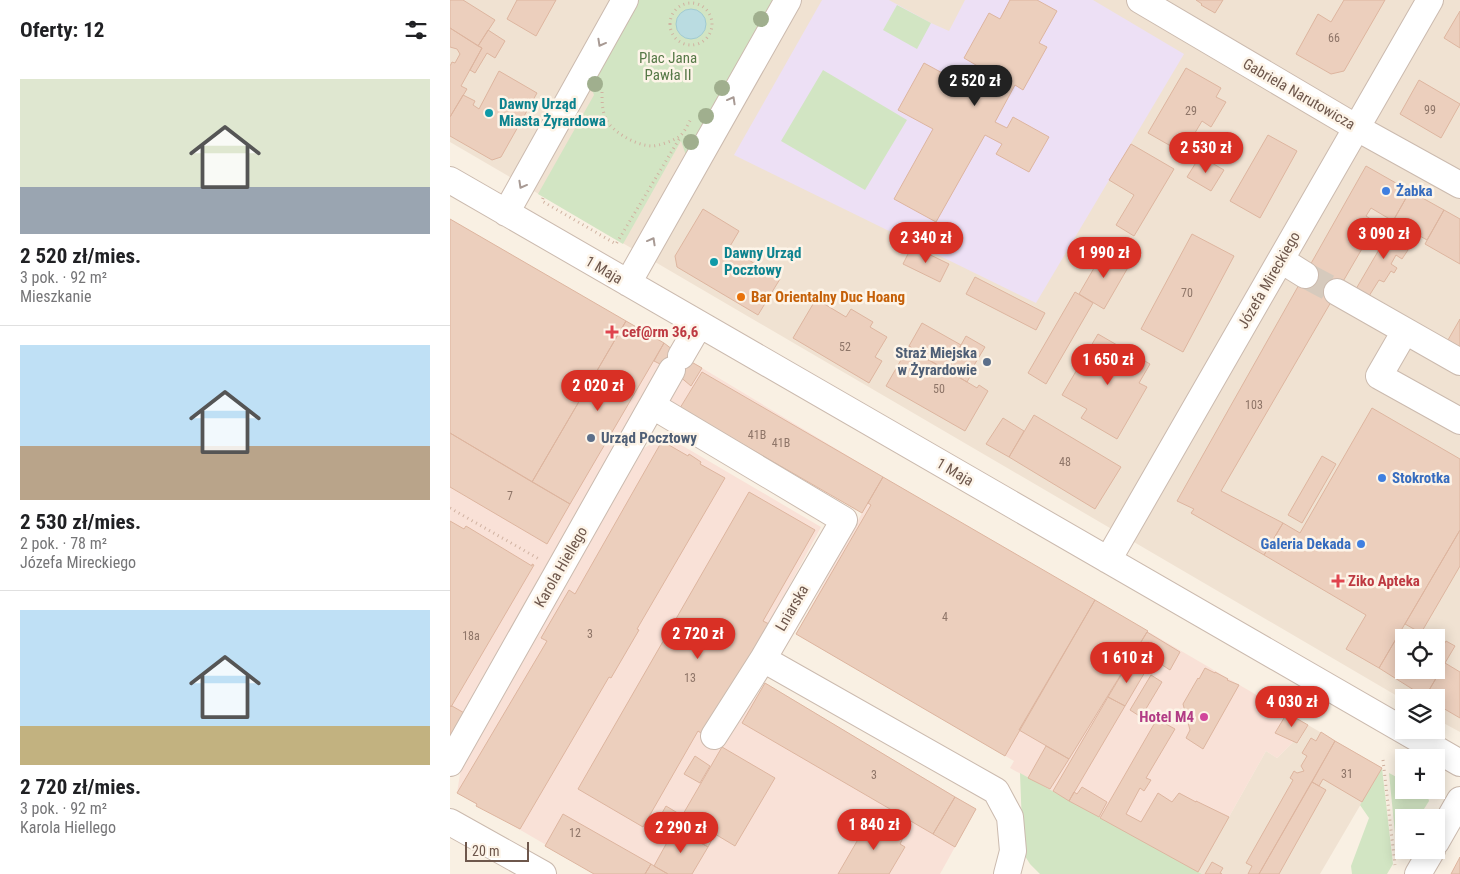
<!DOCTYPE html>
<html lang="pl">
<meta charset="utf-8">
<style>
:root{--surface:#fff;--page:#f2f2f2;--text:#202124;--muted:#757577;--line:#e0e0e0;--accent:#d93025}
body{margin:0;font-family:"Roboto Condensed",sans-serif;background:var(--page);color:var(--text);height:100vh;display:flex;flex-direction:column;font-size:19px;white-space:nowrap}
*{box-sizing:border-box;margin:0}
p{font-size:16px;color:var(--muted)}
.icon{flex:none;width:28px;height:28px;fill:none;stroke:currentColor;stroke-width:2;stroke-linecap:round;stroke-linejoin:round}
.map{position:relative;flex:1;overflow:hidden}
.side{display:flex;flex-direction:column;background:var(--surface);width:450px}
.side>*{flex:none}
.tools{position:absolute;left:945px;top:629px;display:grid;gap:10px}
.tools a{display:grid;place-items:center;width:50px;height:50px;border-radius:0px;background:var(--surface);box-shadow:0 2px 12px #0003;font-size:25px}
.scale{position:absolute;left:15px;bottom:12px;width:64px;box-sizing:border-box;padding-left:5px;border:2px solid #6e574c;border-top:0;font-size:14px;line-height:18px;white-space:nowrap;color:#6e574c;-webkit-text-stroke:4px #fdf4e8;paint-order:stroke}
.price{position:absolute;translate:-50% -42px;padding:0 11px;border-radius:18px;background:var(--accent);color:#fff;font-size:16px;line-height:32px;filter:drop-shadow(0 1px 2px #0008)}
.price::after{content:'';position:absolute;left:50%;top:30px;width:15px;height:11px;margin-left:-8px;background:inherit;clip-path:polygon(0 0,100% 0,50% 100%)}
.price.on{background:#222;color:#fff}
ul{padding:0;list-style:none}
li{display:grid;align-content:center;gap:10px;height:265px;padding:0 20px}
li+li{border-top:1px solid var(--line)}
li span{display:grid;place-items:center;height:155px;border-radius:0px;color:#555}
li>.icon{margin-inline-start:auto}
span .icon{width:90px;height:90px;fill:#fffc;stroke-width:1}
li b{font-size:21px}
h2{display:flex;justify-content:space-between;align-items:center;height:60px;padding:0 20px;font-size:21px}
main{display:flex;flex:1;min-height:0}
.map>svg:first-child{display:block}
.residential{fill:#f0e2d2;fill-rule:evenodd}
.commercial{fill:#f9e1d7}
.education{fill:#ede0f5}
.green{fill:#d2e5c3}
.water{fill:#badce1;stroke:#a1cbd1}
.building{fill:#eccfbd;stroke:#ddb59f}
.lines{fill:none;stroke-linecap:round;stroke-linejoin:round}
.minor-tunnel{stroke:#d6cabd;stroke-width:26;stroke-dasharray:26 13;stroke-linecap:butt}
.minor-casing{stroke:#cbbaae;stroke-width:28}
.path{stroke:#d0b2a1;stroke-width:3;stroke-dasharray:1 4;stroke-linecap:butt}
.minor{stroke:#fff;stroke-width:26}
.tree{fill:#a0af8e}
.oneway{stroke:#a89a94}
.culture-dot{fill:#0f9aa8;stroke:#fdf4e8;stroke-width:2}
.shop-dot{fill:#3f7fe0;stroke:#fdf4e8;stroke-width:2}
.food-dot{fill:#e8710a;stroke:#fdf4e8;stroke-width:2}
.health-dot{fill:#e0444e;stroke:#fdf4e8;stroke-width:2}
.service-dot{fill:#5c6f8a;stroke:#fdf4e8;stroke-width:2}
.hotel-dot{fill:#d1479c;stroke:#fdf4e8;stroke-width:2}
.labels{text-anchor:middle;stroke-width:5;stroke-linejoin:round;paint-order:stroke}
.number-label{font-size:12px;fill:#8e7568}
.park-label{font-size:15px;fill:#577948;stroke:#fdf4e8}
.street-label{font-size:15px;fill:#6e574c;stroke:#fdf4e8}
.culture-label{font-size:15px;font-weight:bold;fill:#0d838f;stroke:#fdf4e8;text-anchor:start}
.shop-label{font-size:15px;font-weight:bold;fill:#366cbe;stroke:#fdf4e8;text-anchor:start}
.food-label{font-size:15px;font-weight:bold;fill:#c56008;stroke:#fdf4e8;text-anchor:start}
.health-label{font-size:15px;font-weight:bold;fill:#be3a42;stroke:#fdf4e8;text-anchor:start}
.service-label{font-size:15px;font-weight:bold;fill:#4e5e75;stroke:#fdf4e8;text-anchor:end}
.hotel-label{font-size:15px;font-weight:bold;fill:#b23c85;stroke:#fdf4e8;text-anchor:end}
</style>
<main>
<section class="side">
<h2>Oferty: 12<svg class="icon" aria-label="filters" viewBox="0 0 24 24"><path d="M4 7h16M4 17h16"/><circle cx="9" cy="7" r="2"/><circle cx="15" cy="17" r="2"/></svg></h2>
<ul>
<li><span style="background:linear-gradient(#dfe7d0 70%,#9aa5b1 0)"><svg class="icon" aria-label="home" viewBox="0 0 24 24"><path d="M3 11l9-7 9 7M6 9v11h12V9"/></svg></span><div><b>2 520 zł/mies.</b><p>3 pok. · 92 m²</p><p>Mieszkanie</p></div></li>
<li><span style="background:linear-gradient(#bfe0f5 65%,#b9a48a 0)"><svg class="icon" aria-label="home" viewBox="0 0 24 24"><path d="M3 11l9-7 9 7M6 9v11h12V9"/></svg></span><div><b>2 530 zł/mies.</b><p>2 pok. · 78 m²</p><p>Józefa Mireckiego</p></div></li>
<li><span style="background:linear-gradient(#bfe0f5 75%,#c2b280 0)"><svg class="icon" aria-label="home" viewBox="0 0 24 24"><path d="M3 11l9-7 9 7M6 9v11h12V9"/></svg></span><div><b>2 720 zł/mies.</b><p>3 pok. · 92 m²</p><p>Karola Hiellego</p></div></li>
</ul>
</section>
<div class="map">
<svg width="1010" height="874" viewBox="0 0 1010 874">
<rect width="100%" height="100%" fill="#f9f0e3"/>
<path class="residential" d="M0,0H1010V732L986,719V698H954V700L0,142ZM954,638H986V670H954Z
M858,725L932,768L870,874H752L748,872L816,751L827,758L844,741L848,743Z"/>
<path class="commercial" d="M0,219L252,368L433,477L858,725L847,743L844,741L827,758L816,751L748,872L560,768L564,761L346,634L412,513L230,408L195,391L0,742Z
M216,436L371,527L257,739L272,747L315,683L526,809L490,874H146L7,793L12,762L194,448Z"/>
<path class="education" d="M372,0H439L481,23L499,31L515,0H643L734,54L586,303L284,155Z"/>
<path class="green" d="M182,0H329L238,161L231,141L173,244L88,194L144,95L138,78Z
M447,5L481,23L467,49L433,30Z
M373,70L457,120L415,190L331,141Z
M932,768L943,864L937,874H902L901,866L919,818L910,805Z
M570,773L752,874H590L580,864L573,853Z
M939,773L954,781V790H970L977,794L979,801L969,817L954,818V844L947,854Z"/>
<path class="water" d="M226 24a15 15 0 1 1 30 0a15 15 0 1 1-30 0Z"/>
<path class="building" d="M0,0H13L45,20L28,46L0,28Z
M67,0H106L86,36L57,19Z
M560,0H587L607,11L589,43L597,47L573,90L565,85L545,122L557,128L563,117L599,137L579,172L546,154L552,144L535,135L486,222L444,199L483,129L448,110L474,63L520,88L531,68L514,58L539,13L550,19Z
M746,0H773L765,13L751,5L752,4Z
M894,0H935L894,71L881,74L846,54L868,14L881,22Z
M1010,11V48L994,38Z
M0,28L32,48L11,86L17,89L0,117V66L2,62L5,63L10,54L7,49L0,47Z
M38,30L55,41L45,58L37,53L25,73L20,70L32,48L28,46Z
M736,68L771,88L766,97L776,102L761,127L752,121L733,153L698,133Z
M49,71L87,93L51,157L42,160L0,136V117L13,95L25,101L23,105L29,109Z
M969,80L1010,104L991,138L950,114Z
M818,135L847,151L810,218L780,201Z
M681,144L724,169L684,236L666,225L684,195L659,180Z
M750,156L774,170L761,191L737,177Z
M916,166L960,191L943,221L921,208L916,216L927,223L771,491L833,523L814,555L741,513L744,509L727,501Z
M960,191L994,210L977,240L943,221Z
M253,209L289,231L279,248L330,279L308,315L227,267L225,256Z
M994,210L1010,219V264L975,244Z
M0,219L176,321L82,482L0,433Z
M944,224L956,231L957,236L951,245L958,250L952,259L946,255L941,264L947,268L944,273L941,271L934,282L929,280L919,296L906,289Z
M742,234L784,256L733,352L691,329Z
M462,246L499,264L490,282L453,264Z
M655,249L680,264L654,309L629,294Z
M525,277L595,313L586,330L516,294Z
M625,292L643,303L596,384L578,373Z
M366,299L396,317L401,309L423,322L420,327L437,337L425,357L432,361L419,383L343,338Z
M1010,319V347L998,340Z
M176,321L214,343L120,504L82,482Z
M472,323L511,345L497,370L468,354L469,352L459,346Z
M648,334L700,364L689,383L697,387L667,439L631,418L637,409L612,395Z
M516,336L535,347L520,372L522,373L517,382L497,370Z
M214,343L231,356L252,368L241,386L222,370L204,361Z
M459,346L469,352L468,354L517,382L527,388L529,385L538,391L515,431L436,386Z
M252,372L433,477L412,513L230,408Z
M922,408L1010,459V530L929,668L896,649L916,615L814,555L833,523L850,533Z
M584,415L671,467L645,509L559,457Z
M553,418L574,431L559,457L536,444Z
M0,433L120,504L97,544L0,487Z
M212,441L238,456L239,454L251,462L250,464L275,478L187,629L189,630L161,678L159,677L70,829L26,806L27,804L7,793L97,641L91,638L119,590L125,594Z
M872,456L886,464L852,523L838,515Z
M433,477L645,600L555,756L346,634L421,505L418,503Z
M299,492L365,530L313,621L319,624L254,735L248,731L193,827L128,789Z
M0,521L14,529L16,526L82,566V564L84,565L1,707L0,706Z
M1010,530V566L971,633L955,624Z
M645,600L698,631L697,632L619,759L569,730Z
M697,632L730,652L720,670L703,659L695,672L679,662Z
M950,632L959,638H954V670H986V654L988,655L996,641L1005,646L975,697L929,668Z
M679,662L695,672L675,706L658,697Z
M995,663L1010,672V718L986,704V698L975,697Z
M755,668L765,673V672L778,679L777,680L789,685L753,749L736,738L740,730L733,704L748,678L749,679Z
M701,675L712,682L691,717L680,710Z
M315,683L505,797L483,834L292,723Z
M658,697L675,706L619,801L603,791Z
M0,706H2L16,714L0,743Z
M837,713L858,725L847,743L825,733Z
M707,719L725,729L696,778L701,780L694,791L690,788L676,814L691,822L708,793L722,802L729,793L746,802V801L779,817L748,872L650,818Z
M871,732L885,741L809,874H798L802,866L796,863L843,780L840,778L844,771L847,773L854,771L851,766L857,756L852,753L861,738L866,741Z
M885,741L932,768L912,802L873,779L869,786L862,782Z
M596,746L619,759L600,789L578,778Z
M272,747L325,778L285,846L265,834L258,847L225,828Z
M245,756L260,766L250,783L234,774Z
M862,782L876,790L829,874H809Z
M632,787L657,802L649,817L619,801L624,792L627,794Z
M505,797L526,809L505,847L483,834Z
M216,806L231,815L224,829L208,820Z
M113,814L201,864L195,874H144L95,846Z
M421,817L454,836L450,844L455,847L439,874H388Z
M225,828L258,847L242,874H218L204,866Z
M1010,857V874H1001Z
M762,862L773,868L770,873L772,874H755Z
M201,864L204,866L218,874H195Z"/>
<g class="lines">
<path class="minor-tunnel" d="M855,275L887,292"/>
<defs>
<path id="minor" d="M690,0L907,128L1010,185
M0,180L1010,763
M56,213L175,0
M831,260L855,275
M178,283L338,0
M887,292L1010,362
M955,331L929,376L1010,421
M231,356L249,325
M203,406L394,520L313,659L546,791L560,817L563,851L557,874
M658,560L980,0
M264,736L313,659
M0,763L222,370
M0,822L93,874
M986,842L1010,800
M968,874L982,850"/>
</defs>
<use href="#minor" class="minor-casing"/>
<path class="path" d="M220 24a21 21 0 1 1 42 0a21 21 0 1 1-42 0Z
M152,92C152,101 152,111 156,119C162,132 187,146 202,146C209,146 226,140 231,135C235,131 238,124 241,119
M93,198L92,201L166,244L231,136
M0,508L89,559
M933,760L945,865"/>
<use href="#minor" class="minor"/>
</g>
<g class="tree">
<circle cx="311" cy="19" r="8"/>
<circle cx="145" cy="84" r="8"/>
<circle cx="272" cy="88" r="8"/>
<circle cx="256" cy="116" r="8"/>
<circle cx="241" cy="142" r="8"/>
</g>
<defs><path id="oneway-chevron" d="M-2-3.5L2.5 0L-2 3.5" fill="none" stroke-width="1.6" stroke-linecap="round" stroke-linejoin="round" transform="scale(1.25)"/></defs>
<g class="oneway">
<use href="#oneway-chevron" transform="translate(151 43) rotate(119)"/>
<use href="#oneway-chevron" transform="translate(282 100) rotate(-61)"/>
<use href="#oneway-chevron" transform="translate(72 185) rotate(119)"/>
<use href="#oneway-chevron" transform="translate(202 241) rotate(-61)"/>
</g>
<g class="culture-dot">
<circle cx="39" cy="113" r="5"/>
<circle cx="264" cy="262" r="5"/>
</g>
<g class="shop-dot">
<circle cx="936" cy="191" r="5"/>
<circle cx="932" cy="478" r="5"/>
<circle cx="911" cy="544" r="5"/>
</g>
<circle class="food-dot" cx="291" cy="297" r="5"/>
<g class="health-dot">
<path d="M159.5 324.5h5v5h5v5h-5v5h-5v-5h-5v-5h5z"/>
<path d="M885.5 573.5h5v5h5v5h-5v5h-5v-5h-5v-5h5z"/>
</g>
<g class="service-dot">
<circle cx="537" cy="362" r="5"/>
<circle cx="141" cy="438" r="5"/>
</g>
<circle class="hotel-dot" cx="754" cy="717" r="5"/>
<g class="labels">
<g class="number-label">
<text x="884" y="42">66</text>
<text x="980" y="114">99</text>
<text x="741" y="115">29</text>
<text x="737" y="297">70</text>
<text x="395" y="351">52</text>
<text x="489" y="393">50</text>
<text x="804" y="409">103</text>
<text x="307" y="439">41B</text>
<text x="331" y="447">41B</text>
<text x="615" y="466">48</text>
<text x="60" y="500">7</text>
<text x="495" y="621">4</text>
<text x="140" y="638">3</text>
<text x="21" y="640">18a</text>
<text x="240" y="682">13</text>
<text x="897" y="778">31</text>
<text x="424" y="779">3</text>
<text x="125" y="837">12</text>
</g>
<g class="park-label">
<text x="218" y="63">Plac Jana<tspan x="218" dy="17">Pawła II</tspan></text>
</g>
<g class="street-label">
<text transform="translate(849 94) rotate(30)" y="5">Gabriela Narutowicza</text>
<text transform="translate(154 270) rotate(30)" y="5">1 Maja</text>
<text transform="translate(819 280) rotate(-60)" y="5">Józefa Mireckiego</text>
<text transform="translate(505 472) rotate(30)" y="5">1 Maja</text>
<text transform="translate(111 567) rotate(-60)" y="5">Karola Hiellego</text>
<text transform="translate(342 608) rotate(-60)" y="5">Lniarska</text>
</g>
<g class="culture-label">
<text x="49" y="109">Dawny Urząd<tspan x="49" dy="17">Miasta Żyrardowa</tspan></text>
<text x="274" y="258">Dawny Urząd<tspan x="274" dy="17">Pocztowy</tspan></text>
</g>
<g class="shop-label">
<text x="946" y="196">Żabka</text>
<text x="942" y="483">Stokrotka</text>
<text x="901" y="549" text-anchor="end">Galeria Dekada</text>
</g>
<g class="food-label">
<text x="301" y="302">Bar Orientalny Duc Hoang</text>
</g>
<g class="health-label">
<text x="172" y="337">cef@rm 36,6</text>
<text x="898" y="586">Ziko Apteka</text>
</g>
<g class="service-label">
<text x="527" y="358">Straż Miejska<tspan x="527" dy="17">w Żyrardowie</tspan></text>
<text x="151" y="443" text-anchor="start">Urząd Pocztowy</text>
</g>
<g class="hotel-label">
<text x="744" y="722">Hotel M4</text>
</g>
</g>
</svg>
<div class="tools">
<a><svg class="icon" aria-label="locate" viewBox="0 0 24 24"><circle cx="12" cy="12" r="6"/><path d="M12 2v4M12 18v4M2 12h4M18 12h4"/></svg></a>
<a><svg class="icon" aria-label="layers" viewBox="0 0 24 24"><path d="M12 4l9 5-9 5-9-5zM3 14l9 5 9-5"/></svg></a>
<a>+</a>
<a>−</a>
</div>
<div class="scale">20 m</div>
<b class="price on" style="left:525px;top:107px">2 520 zł</b>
<b class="price" style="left:756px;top:174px">2 530 zł</b>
<b class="price" style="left:934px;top:260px">3 090 zł</b>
<b class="price" style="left:476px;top:264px">2 340 zł</b>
<b class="price" style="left:654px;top:279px">1 990 zł</b>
<b class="price" style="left:658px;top:386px">1 650 zł</b>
<b class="price" style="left:148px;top:412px">2 020 zł</b>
<b class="price" style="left:248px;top:660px">2 720 zł</b>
<b class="price" style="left:677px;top:684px">1 610 zł</b>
<b class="price" style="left:842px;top:728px">4 030 zł</b>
<b class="price" style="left:424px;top:851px">1 840 zł</b>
<b class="price" style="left:231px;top:854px">2 290 zł</b>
</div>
</main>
